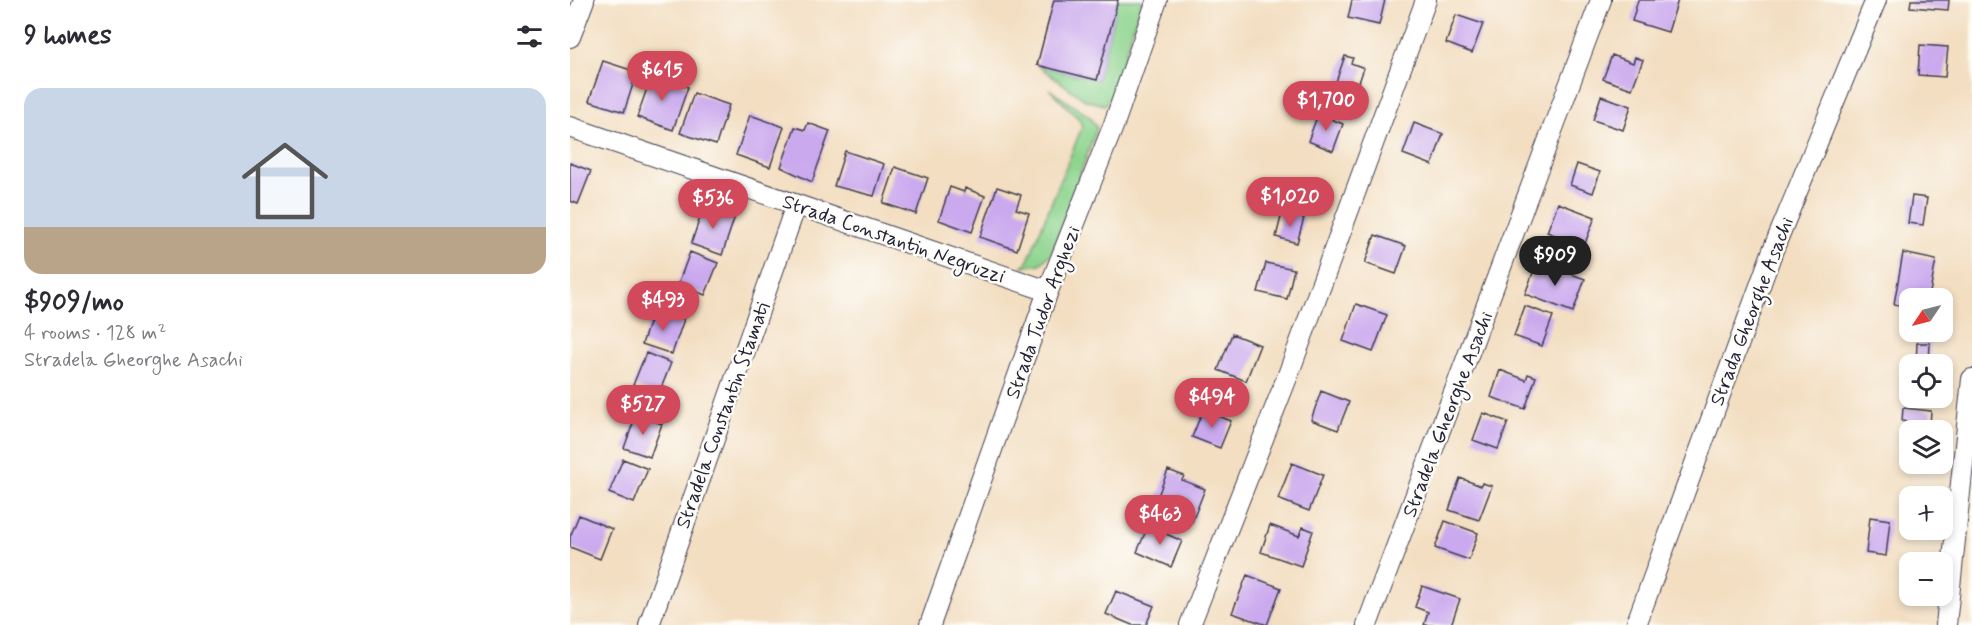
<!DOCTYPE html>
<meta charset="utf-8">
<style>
:root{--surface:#fff;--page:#f7f7f7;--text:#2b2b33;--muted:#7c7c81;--accent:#d1495b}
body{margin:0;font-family:Mynerve,sans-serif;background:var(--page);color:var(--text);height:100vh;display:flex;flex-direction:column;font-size:22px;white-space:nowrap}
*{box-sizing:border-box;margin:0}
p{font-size:20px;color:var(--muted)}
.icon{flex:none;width:33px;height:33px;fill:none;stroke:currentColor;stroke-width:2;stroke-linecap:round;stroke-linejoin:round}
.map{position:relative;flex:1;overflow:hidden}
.side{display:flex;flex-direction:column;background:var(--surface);width:570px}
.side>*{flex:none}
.needle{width:39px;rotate:235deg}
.controls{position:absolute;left:1329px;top:288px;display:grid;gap:12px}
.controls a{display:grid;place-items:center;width:54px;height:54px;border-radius:12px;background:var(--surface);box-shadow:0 3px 9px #0003;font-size:30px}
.price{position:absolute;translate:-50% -51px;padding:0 14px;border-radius:21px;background:var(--accent);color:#fff;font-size:20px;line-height:39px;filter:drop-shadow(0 2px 3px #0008)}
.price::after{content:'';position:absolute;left:50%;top:36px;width:18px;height:14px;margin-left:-9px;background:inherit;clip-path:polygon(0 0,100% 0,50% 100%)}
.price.current{background:#222;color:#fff}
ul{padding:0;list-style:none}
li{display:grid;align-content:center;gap:12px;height:318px;padding:0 24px}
li span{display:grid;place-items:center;height:186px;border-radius:18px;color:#555}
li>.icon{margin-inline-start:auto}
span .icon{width:108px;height:108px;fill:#fffc;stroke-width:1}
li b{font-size:26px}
h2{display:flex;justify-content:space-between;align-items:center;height:72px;padding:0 24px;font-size:26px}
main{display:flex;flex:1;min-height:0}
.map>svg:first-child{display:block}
.green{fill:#8dd48e;stroke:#587b64;stroke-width:1.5}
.building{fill:#caa9ee}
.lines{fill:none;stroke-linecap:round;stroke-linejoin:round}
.minor-casing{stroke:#413e4f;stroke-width:22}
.minor{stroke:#fff;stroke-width:20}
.labels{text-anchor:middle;stroke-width:5;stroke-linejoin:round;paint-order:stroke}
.street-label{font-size:20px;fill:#22223b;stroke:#fdfcf7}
</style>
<main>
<section class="side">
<h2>9 homes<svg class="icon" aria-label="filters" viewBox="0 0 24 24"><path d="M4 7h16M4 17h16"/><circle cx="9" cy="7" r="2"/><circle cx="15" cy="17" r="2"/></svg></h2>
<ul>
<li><span style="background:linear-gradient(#c9d6e8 75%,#b9a48a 0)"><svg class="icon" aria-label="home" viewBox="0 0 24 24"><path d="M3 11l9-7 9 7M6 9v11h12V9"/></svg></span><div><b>$909/mo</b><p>4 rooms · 128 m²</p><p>Stradela Gheorghe Asachi</p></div></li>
</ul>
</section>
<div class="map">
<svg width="1402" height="625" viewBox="0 0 1402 625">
<rect width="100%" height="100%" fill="#fdfcf7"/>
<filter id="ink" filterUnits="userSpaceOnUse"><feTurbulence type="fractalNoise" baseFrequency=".0167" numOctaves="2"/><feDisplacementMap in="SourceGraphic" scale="12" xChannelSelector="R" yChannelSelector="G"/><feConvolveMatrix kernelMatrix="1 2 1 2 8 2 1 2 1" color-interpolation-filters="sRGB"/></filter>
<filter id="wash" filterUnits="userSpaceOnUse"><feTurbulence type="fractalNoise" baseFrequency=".008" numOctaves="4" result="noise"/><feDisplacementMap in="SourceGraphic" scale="24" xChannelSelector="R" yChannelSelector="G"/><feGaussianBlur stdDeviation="1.35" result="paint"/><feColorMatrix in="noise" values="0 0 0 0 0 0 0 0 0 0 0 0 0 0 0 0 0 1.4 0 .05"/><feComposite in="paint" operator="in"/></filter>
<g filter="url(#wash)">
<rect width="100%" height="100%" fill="#f3dec1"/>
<path class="green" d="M548,0H572L542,95L535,105L515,100L467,65L527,80Z
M479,89L520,117L527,128L481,254L470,264L451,267L457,263L512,127L510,120Z"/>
<g id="blocks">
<path class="building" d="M484,0H548L527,80L467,65Z
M782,0H815L809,25L778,18Z
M1068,0H1108L1098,32L1062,21Z
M1341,0H1379L1378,10L1340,7Z
M886,15L913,24L902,53L876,43Z
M1350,45L1378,47L1375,77L1348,75Z
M1042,55L1063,63L1065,57L1073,60L1062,89L1033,79Z
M775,56L783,58L781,63L794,68L783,100L762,93Z
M33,61L67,72L54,112L19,101Z
M82,74L118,87L103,130L67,117Z
M124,93L159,105L146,145L110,133Z
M1031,96L1061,106L1053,130L1023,120Z
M748,114L773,124L763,151L738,141Z
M180,115L214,127L200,167L166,155Z
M238,123L260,131L242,182L211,167L225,127L235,130Z
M844,123L873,134L862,165L833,154Z
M275,151L314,164L304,196L264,186Z
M0,163L21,171L8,204L0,201Z
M1007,164L1030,172L1023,193L1000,185Z
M325,167L358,178L346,214L313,203Z
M380,187L394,192L395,188L415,196L402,232L369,220Z
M427,187L451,195L446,209L459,213L447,250L410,237Z
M1342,196L1357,198L1353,225L1338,223Z
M988,203L1025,217L1014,246L977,232Z
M134,206L165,216L152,255L121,244Z
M712,213L734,218L727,243L706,237Z
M805,235L836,246L826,274L795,263Z
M120,252L148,263L135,295L108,284Z
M1333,253L1366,260L1359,298H1340V307L1324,304Z
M967,262L1015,279L1003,312L955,294Z
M696,263L724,269L717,299L688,292Z
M786,304L817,315L803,352L773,341Z
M955,306L983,316L972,346L944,336Z
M84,309L114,319L102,354L72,344Z
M662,334L690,345L676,381L648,370Z
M1347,343H1360L1359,364H1346Z
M76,353L101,363L88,396L63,385Z
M930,370L956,380L958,374L966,377L955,409L921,397Z
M751,391L779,402L768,430L741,420Z
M1333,408L1361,411L1360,425L1332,421Z
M633,410L661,421L650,448L622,437Z
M913,413L938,422L928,449L903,440Z
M66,415L92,424L80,457L54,448Z
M53,459L78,469L64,503L39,493Z
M722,463L753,475L739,511L708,499Z
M598,470L614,476L612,480L635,489L622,522L584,506Z
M890,478L911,486L912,483L922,486L909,520L879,510Z
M9,515L42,529L30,559L0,547V537Z
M1300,517L1320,520L1316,556L1296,553Z
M875,521L908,533L899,560L865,548Z
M700,525L729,536L733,527L743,531L731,566L691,552Z
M578,526L612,541L601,567L567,552Z
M677,575L711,588L697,625L662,613Z
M852,586L890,599L881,625H854L858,612L845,607Z
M546,591L584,606L576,625H562L536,614Z"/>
</g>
</g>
<g filter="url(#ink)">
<use href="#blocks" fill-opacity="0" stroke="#413e4f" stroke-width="1.5"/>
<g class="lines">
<defs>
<path id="minor" d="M0,37L14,0
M0,127L478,291
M79,625L226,205
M360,625L478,291L544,124L587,0
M620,625L718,375L856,0
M797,625L1031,0
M1066,625L1203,250L1306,0
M1376,625L1402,379"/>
</defs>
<use href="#minor" class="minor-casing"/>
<use href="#minor" class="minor"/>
</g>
</g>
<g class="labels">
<g class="street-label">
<text transform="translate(324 238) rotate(19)" y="7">Strada Constantin Negruzzi</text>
<text transform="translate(1181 311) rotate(-69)" y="7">Strada Gheorghe Asachi</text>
<text transform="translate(472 312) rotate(-70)" y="7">Strada Tudor Arghezi</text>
<text transform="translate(877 414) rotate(-69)" y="7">Stradela Gheorghe Asachi</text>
<text transform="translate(152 415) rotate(-70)" y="7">Stradela Constantin Stamati</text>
</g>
</g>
</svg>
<div class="controls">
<a><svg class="needle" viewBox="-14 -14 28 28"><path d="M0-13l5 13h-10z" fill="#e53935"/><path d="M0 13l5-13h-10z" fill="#7c7c81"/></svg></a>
<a><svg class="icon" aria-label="locate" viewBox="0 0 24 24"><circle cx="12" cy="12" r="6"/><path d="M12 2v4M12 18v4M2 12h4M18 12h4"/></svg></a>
<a><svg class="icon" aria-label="layers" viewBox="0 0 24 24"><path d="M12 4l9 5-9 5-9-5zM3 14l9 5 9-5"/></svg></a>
<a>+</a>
<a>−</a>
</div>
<b class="price" style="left:92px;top:102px">$615</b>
<b class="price" style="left:756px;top:132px">$1,700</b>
<b class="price" style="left:720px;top:228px">$1,020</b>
<b class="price" style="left:143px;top:230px">$536</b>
<b class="price current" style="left:985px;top:287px">$909</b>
<b class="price" style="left:93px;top:332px">$493</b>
<b class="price" style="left:642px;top:429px">$494</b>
<b class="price" style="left:73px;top:436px">$527</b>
<b class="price" style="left:590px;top:546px">$463</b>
</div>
</main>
